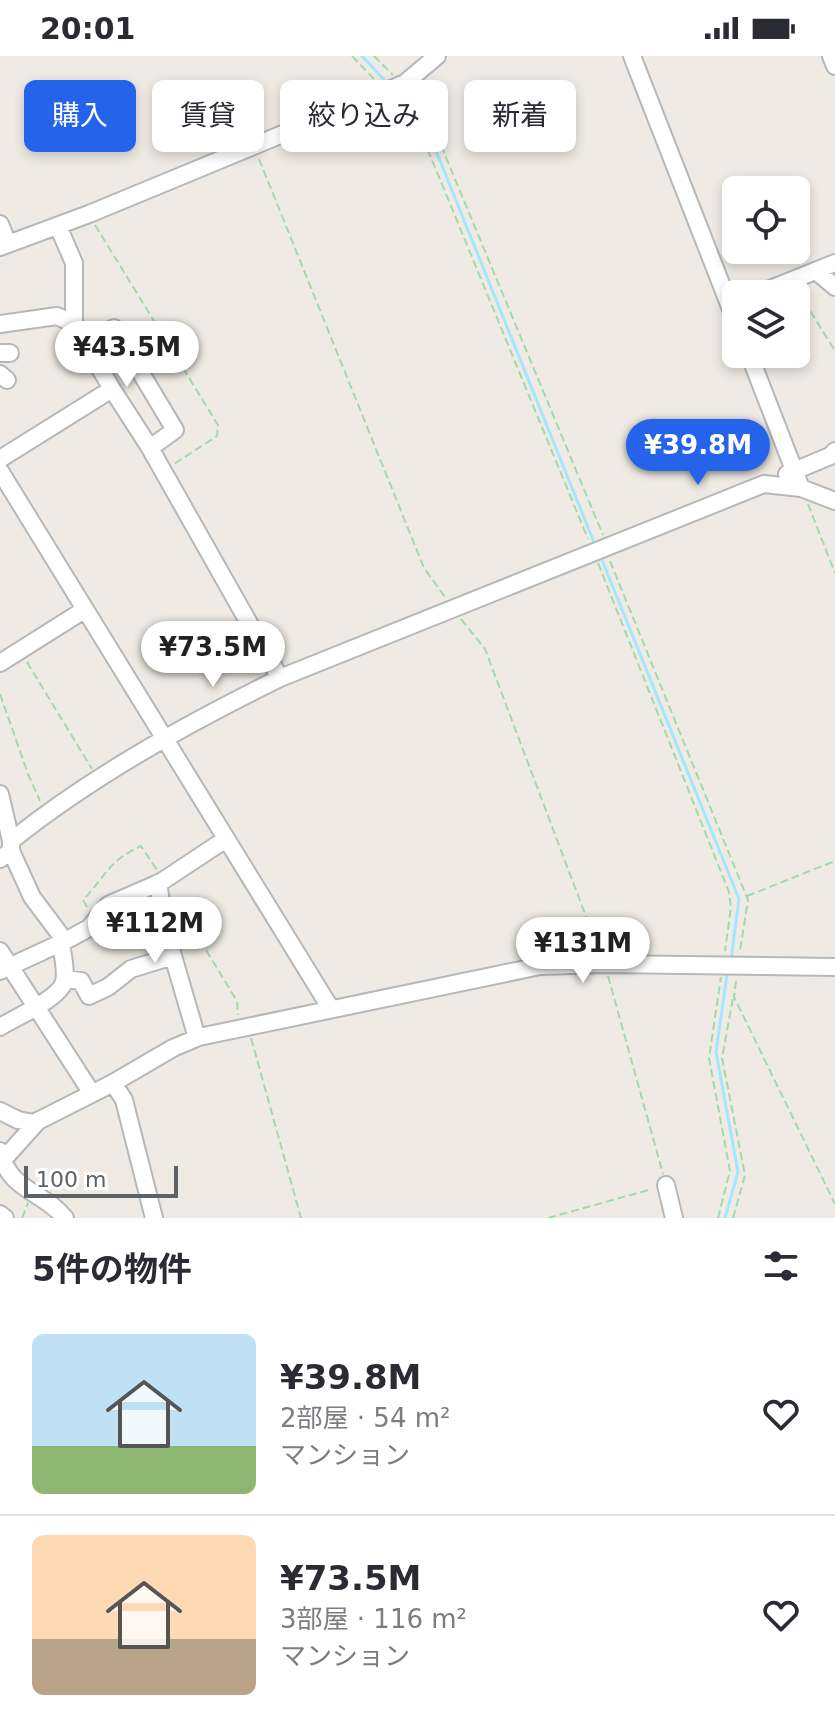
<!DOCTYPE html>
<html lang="ja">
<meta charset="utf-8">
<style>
:root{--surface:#fff;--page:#f2f2f3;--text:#2b2b33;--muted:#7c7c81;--line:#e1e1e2;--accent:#2563eb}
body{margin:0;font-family:"DejaVu Sans","Noto Sans JP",sans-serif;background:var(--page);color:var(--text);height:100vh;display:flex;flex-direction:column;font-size:30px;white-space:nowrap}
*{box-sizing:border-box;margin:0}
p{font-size:26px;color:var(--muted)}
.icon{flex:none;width:44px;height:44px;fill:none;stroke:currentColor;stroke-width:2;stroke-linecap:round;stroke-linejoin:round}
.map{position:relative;height:1162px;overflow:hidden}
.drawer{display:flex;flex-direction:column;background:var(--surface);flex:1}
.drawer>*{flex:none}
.top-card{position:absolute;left:24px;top:24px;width:788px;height:72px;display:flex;gap:16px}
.tools{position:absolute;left:722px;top:120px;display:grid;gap:16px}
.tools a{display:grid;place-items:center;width:88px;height:88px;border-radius:12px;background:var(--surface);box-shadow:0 4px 12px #0003;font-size:40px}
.scale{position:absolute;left:24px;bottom:20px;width:154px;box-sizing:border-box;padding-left:8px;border:4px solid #5c6265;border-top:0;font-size:22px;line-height:28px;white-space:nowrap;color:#5c6265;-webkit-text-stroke:6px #fff;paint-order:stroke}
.price{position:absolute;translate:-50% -68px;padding:0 18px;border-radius:28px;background:#fff;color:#222;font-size:26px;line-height:52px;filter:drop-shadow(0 2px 4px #0008)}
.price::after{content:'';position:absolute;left:50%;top:48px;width:24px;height:18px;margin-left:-12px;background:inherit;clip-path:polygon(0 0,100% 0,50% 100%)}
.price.on{background:var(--accent);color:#fff}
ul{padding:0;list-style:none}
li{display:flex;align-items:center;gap:24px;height:200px;padding:0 32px}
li+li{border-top:2px solid var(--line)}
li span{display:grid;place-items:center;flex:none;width:224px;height:160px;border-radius:12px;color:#555}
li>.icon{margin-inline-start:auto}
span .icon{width:96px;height:96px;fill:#fffc;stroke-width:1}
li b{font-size:34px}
h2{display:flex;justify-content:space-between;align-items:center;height:96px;padding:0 32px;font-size:34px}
.chip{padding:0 28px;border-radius:12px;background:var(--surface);box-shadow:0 4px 12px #0003;font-size:28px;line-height:72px}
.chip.on{background:var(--accent);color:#fff}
.status{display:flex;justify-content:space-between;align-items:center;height:56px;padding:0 40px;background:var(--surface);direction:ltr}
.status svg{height:22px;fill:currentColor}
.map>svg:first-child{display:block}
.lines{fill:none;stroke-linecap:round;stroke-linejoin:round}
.stream{stroke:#a4e6ff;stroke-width:3}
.minor-casing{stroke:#b5b8bb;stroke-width:20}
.path{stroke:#a2daa7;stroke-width:2;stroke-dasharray:8 4;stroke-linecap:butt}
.minor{stroke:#fff;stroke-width:16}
</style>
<div class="status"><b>20:01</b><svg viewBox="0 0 49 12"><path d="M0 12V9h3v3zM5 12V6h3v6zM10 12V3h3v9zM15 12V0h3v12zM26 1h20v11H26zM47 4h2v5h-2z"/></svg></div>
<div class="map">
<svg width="835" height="1162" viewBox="0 0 835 1162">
<rect width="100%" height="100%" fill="#efebe4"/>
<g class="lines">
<path class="stream" d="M362,0L388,28
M395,37L426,70L595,489
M600,499L739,843L731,904
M725,1162L738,1116L716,996L727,919"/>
<defs>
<path id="minor" d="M632,0L736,266
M831,0L835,10
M0,168L8,188
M58,170L74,207V268L112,333L150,392L280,622
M0,191L89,158L389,34L405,27L437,0
M816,215L835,231
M758,238L835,207
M0,268L57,260L74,268
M85,288L114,272L175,374L150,392
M0,297H10
M749,298L801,432
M0,318L7,324
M0,403L112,333
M0,415L331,953
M787,418L830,400L835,395
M0,607L84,554
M0,738L11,785
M0,803L11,795V785C92,720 187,668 280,622L764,428L801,432L835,445
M158,827L166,876L197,982
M65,885L89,872L108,849L161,826L226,783
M0,895L91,1036
M0,915L65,885L32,841L11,795
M65,923L81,925L89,940L108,931L131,913L173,900
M0,971C16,961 59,943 64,926C67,914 62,898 61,886
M113,1027L124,1044L154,1162
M0,1055L18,1064L34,1067L113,1027L173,992L199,981L540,910L604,908L835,911
M0,1095C9,1135 43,1135 65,1162
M2,1105L39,1064
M666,1129L674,1162
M0,1158L5,1162"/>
</defs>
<use href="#minor" class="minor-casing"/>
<path class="path" d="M352,0L376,25
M374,0L393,19
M410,39L430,63L603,479
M394,45L418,70L588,483
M259,103L424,512L445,541
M95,169L218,369L217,380L174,408
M798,235L835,295
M808,448L835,517
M610,505L748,844L740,895
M598,507L729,836L731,851L725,895
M461,563L485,593L599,895
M27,606L92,713
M0,638L28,718L40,745
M747,840L835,805
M175,843L237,945L238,959
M87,851L83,844C107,819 107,806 141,790L157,814
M608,920L663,1118
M736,925L734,941L835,1148
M251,982L301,1162
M22,1162L28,1147
M548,1162L652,1133
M718,1162L730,1115L709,1002L721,921
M733,1162L745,1119L722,1002L733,942"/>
<use href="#minor" class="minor"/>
</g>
</svg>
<div class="tools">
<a><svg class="icon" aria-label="locate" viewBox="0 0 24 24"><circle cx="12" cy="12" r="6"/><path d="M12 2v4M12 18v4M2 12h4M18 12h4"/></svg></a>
<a><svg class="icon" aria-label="layers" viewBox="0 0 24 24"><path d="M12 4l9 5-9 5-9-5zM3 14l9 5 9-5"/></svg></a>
</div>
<div class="scale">100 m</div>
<b class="price" style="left:127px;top:333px">¥43.5M</b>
<b class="price on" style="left:698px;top:431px">¥39.8M</b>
<b class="price" style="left:213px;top:633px">¥73.5M</b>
<b class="price" style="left:155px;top:909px">¥112M</b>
<b class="price" style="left:583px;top:929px">¥131M</b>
<div class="top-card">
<a class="chip on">購入</a>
<a class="chip">賃貸</a>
<a class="chip">絞り込み</a>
<a class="chip">新着</a>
</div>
</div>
<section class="drawer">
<h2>5件の物件<svg class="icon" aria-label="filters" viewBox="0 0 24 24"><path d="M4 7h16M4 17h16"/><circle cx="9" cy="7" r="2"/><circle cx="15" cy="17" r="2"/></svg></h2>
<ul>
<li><span style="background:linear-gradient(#bfe0f5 70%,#8fb573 0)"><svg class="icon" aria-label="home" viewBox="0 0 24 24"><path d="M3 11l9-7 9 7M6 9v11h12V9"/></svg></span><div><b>¥39.8M</b><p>2部屋 · 54 m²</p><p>マンション</p></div><svg class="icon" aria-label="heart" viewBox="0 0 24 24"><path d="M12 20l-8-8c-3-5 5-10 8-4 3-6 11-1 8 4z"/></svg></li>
<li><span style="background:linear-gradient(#ffd9b3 65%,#b9a48a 0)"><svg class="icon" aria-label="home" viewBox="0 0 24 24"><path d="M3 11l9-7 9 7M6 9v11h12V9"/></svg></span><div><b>¥73.5M</b><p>3部屋 · 116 m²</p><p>マンション</p></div><svg class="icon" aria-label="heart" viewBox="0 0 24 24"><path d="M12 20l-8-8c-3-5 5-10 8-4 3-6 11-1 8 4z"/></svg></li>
</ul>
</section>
